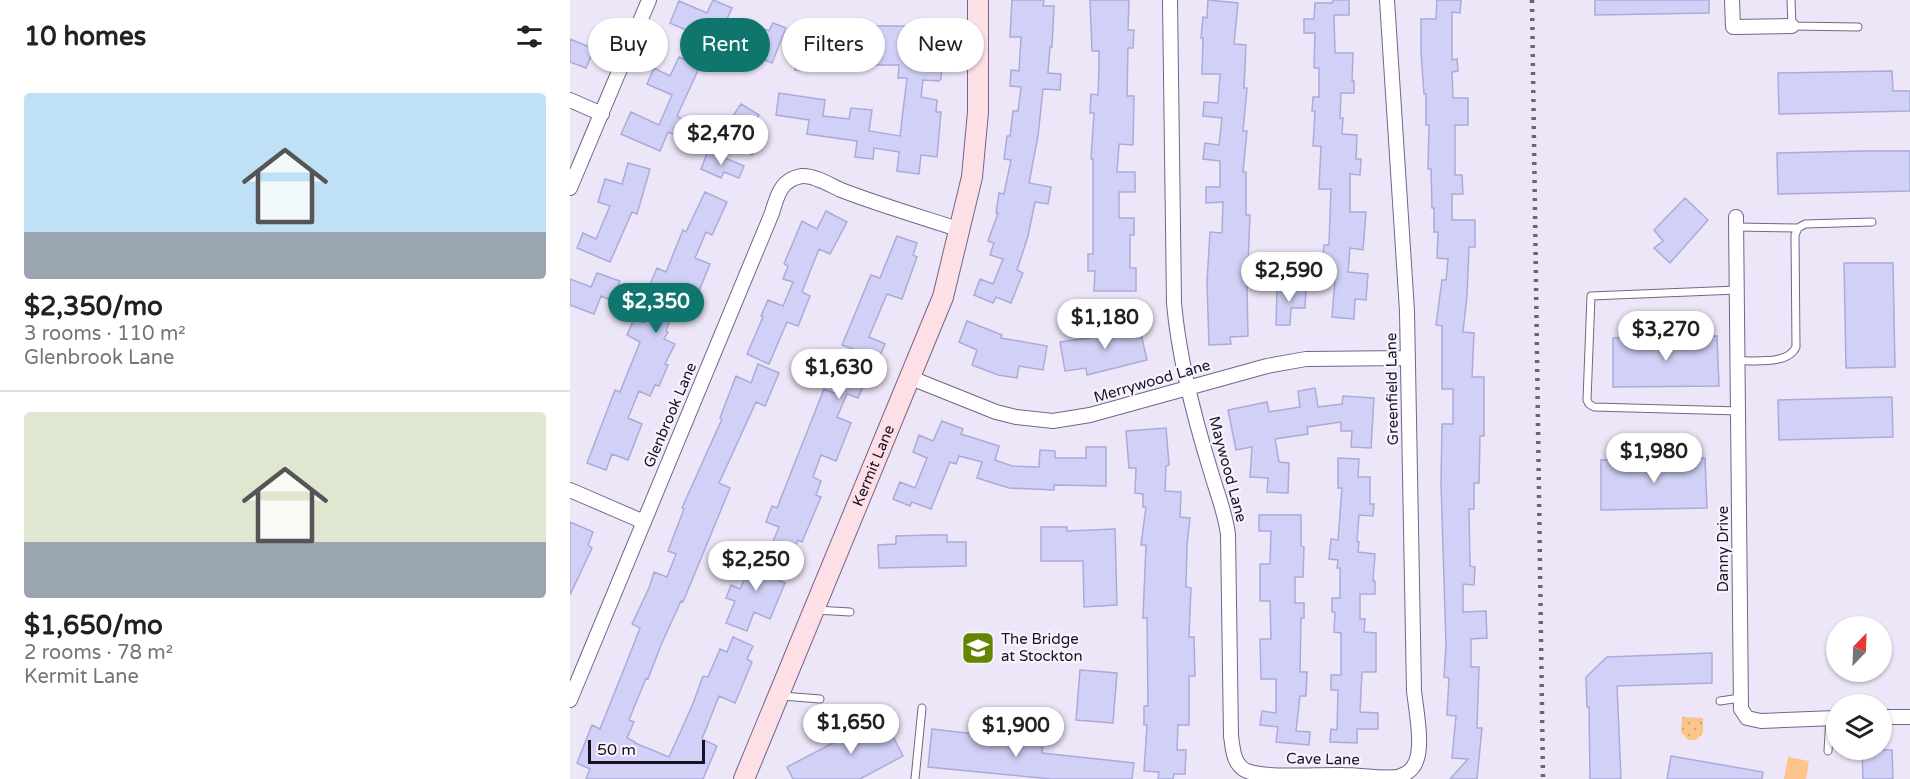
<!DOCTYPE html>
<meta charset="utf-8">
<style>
:root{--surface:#fff;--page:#f2f2f2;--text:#202124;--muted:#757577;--line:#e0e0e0;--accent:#0f766e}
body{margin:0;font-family:"Varela Round",sans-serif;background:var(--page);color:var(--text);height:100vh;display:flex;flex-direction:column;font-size:22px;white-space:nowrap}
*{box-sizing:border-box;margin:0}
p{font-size:20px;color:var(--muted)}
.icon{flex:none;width:33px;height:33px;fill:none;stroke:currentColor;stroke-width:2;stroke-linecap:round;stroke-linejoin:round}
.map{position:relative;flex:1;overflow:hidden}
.panel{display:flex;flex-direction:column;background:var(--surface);width:570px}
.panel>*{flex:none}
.guide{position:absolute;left:18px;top:18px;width:570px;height:54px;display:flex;gap:12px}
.needle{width:39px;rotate:23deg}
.controls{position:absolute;left:1256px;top:616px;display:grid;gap:12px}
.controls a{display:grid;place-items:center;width:66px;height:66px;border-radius:50%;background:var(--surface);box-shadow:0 2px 4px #0004;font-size:30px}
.scale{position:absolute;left:18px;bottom:15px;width:117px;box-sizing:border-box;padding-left:6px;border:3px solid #191222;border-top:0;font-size:16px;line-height:21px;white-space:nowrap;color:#191222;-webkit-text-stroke:4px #f8f4fe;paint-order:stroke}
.price{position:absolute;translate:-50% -51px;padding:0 14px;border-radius:21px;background:#fff;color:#222;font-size:20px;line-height:39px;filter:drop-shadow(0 2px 3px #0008)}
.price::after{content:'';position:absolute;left:50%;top:36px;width:18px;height:14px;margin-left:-9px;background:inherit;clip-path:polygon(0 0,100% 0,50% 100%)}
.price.selected{background:var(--accent);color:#fff}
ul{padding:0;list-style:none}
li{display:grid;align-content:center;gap:12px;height:318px;padding:0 24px}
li+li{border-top:2px solid var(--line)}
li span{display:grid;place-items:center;height:186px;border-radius:6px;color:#555}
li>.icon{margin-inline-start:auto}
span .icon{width:108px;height:108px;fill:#fffc;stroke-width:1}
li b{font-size:26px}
h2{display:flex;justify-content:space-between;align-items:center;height:72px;padding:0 24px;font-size:26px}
.pill{padding:0 21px;border-radius:27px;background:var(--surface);box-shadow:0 2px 4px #0004;font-size:21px;line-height:54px}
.pill.selected{background:var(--accent);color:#fff}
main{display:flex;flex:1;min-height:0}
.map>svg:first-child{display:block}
.grass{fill:url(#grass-dots)}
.pitch{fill:#fdc48c}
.building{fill:#d1d1f7;stroke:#ababd9;stroke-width:1.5}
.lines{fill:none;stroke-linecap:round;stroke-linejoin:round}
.lane-casing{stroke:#76638c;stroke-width:9}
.street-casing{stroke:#76638c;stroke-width:16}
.secondary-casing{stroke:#76638c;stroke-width:22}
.lane{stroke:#fff;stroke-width:7}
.street{stroke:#fff;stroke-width:14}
.secondary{stroke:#fce0e6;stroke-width:20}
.rail{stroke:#6c6476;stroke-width:4.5;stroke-dasharray:3 6;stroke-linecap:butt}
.labels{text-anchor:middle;stroke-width:4.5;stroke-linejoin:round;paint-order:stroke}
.street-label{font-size:15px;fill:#191222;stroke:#f8f4fe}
.poi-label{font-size:15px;fill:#191222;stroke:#f8f4fe;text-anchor:start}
</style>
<main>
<section class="panel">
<h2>10 homes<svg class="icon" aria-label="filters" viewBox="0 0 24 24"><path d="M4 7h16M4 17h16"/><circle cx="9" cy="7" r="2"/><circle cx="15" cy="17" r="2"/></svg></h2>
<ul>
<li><span style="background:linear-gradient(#bfe0f5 75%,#9aa5b1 0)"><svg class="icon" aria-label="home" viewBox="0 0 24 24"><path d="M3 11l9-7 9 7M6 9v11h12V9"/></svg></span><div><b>$2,350/mo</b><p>3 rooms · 110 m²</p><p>Glenbrook Lane</p></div></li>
<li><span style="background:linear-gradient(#dfe7d0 70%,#9aa5b1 0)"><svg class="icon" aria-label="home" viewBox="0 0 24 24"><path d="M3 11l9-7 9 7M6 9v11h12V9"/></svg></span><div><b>$1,650/mo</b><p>2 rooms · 78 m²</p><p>Kermit Lane</p></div></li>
</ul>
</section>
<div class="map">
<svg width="1340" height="779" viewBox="0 0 1340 779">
<defs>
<pattern id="grass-dots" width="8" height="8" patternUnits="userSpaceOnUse" patternTransform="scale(1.5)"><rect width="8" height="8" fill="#fdc48c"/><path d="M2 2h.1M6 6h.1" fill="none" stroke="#d8a778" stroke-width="1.8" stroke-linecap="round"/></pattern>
</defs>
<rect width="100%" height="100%" fill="#ede5f8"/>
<path class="grass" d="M1112,717L1133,718V733L1126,740H1118L1111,732Z"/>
<path class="pitch" d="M1218,757L1239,761L1236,779H1214Z"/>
<path class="building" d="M143,0L162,8L148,39L140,36L139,40L100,23L109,1L137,13Z
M442,0H474L473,6H484L482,47H480L478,73L491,74L490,90L473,89L468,136L459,183L481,187L478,204L465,202L458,236L447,270L453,273L441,303L426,297L423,303L404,295L410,279L423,284L433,259L420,255L424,243L418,241L428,213H426L429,193L434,194L441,160L434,159L437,136H440L443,111H448L451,87L440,86L441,70L449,71L451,37H440Z
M520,0H559L558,30H564L563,48H558L557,96H564L563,145L549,144L547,172H565V192H549V218H564V235H560V268H566V291H524L525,271H518V254H523V159H521L524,113H520L521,94L528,95L529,67V51H522Z
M638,0L668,3L664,44L676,45L674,88H677L673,131H677L673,172H676V215H680L677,289L678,336L660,337L661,344L639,345L637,282L640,232L652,233L653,202L636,203V187H650V161L633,159L635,143L649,145L652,118L633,116L634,102L648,103L650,74H632L633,38H631L633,17L637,18Z
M763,0H779V15H764L765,53H783L782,81H784V93H771L770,118H773L772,134L787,135L786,159H791L790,175L780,174V212H796L793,250L780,248L778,272L798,274L796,300L785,299L784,319L762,317L766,267L752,265L754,245H759L761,189H749L751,146H743L745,111H742L743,97H749V68H744L745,33H734V19H744L745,3H762Z
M867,0H891L890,13L882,12V60L887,59L888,71L882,72L883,98H898V125H885V175H892L893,194H882V220H905V247H899L897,296L893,332L904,333L902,377H914V436H910L909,483H904V509H899L900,566L905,567L904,585L893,584V612L916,611L917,638L901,639V667H909L907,728H912L907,779H880L898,759L882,758L886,716L877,715L879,678L874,677L876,645L871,483L872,424H883V389H872V326L866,325L872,280H876L878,259L867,258L868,232H864V208H862L861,169H858L859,125H856V94H854L851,52V19H866Z
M1025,0H1139V13L1025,15Z
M180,23L199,31L203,23L216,28L202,63L170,50Z
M306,26H352V34L373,35L371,79L369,81L353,80L351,97L367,100L366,112H371L367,157L351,155L349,174L327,171L329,152L304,148L303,159L285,157L287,141L237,134L239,120L206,115L209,93L255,100L253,116L279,119L281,108L302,110L299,131L330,136L337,78H328L329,65H287V40H306Z
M229,28L266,31L264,66L247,64V71L225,70Z
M0,39L24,49L16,68L0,62Z
M109,57L130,66L107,116L112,119L105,135L98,132L90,151L51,134L61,112L89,125L102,95L77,84L84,68L100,76Z
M1322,71L1323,91H1340V111L1209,114L1208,73Z
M171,104L189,115L178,133L191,141L182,155L151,134Z
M138,151L174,166L169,178L154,172L151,178L131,169Z
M1292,151H1340V191L1208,194L1207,153Z
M58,163L80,169L67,214L62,212L40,262L7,248L13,233L26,239L40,206L28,202L35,179L52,184Z
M135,192L157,202L142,235L136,232L125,258L140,264L125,301L110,295L96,331L98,332L94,339L105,344L95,364L98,365L89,386L85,385L80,396L69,391L58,418L72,424L58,460L42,454L36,470L17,463L45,390L50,392L70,342L57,335L64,319L74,323L87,290L79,287L87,268L96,272L113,230L116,232Z
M1115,198L1138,220L1100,263L1084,248L1093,241L1084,230Z
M256,211L277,222L260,254L249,249L232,292L240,296L228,326L217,322L199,364L177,354L193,317L191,316L198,300L213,306L223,282L213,279L218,266L214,264L232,221L247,229Z
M327,236L347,243L343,255L347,257L332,299L317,294L299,337L315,344L308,360L305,359L288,398L277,394L267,417L281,423L266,461L251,455L243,477L251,481L246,495L251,497L232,542L228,540L222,553L202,544L209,527L196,522L202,506L207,508L254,389L264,393L283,349L272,345L301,275L310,278Z
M1274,263H1323L1325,367L1276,368Z
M27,273L50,281L43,301L31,296L24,314L0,305V279L21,287Z
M707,288H736L735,308H721L720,325H706Z
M397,321L432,335L431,338L477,346L473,370L449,366L447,378L428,375L402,365L407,350L389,342Z
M568,321L577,360L517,375L516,368L495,371L490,342L533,336L532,330Z
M1147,336L1149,386L1043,387V338Z
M188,364L209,373L195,406L186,402L149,483L160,488L113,602L111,601L91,645L78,679L76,678L59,720L64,722L57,738L65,742V743L99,757L122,706L133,676L138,677L150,649L157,652L163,637L183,646L177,659L182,662L165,703L149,696L132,739L147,746L133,779H16L20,769L7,763L22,725L30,729L54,669L70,628L62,624L79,588L84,572L97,577L106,554L98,551L114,509L112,508L152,419L150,418L166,376L181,383Z
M745,388L748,407L772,404L773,396L804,398L801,448L781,447L782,431H771V422L737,427L738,434L705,439L709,462L719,463L718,493L697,492L698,478L680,477L682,447L666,450L658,410L697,402L699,412L730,407L728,391Z
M1322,397L1323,437L1209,440L1208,400Z
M372,421L393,429L391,434L429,446L425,460L442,466L469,467L470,450L485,451V458H516V447H536V486L484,485V490L439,488L407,478L412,462L389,456L386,464L380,462L361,509L342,502L340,506L323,499L330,482L345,488L357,458L343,452L349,435L363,441Z
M596,428L599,465L596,466L595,491L611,492L610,517L620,518L617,545L616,587L621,588L619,637H624L625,676H619V725H608L607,750H616L615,774H604L603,779H588L589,772L574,771L577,725H574V706H578L577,618H573L576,545H571L576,507H573V494L565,493L566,468H559L556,431Z
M768,458L789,459L788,477H800V504H804L803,516L789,515L787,541L789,542L788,552L805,554L803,581H805V594H790V619H795L794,632L806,633V672H792L790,712L808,713V729H787V743L760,742L761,729L767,730L768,690H761V675H771V633L764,632L765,612H762V598H770V568H767L768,560L759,559L761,539L768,540L772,488H768Z
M1135,458L1137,508L1031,510V460Z
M689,515H731V546L734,547L733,577H725V603H734V618H731L730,672H737L736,696H730L726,731L740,732L739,745L706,742L708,727L690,725L692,711L706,713V679H691L690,639H701L700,601H690V564H700L701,531H689Z
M0,522L23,532L18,545L22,548L0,595Z
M471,527H497V531L545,529L547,605L514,607L513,561H471Z
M360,535H377V542H396V566L309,568L308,545L326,544V536Z
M188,549L208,557L200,576L215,583L200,619L184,612L177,631L156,623L165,601L156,598L161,585L170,589Z
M1142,653V683L1047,686L1051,779H1020L1019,707H1017L1016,677L1037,657Z
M510,670L547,673L543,723L506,720Z
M313,717L333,756L290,779H223L217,767Z
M362,729L473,742L472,753L564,763L562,779H481L358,767Z
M1292,750H1322L1323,779H1293Z
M1101,756L1193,772L1192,779H1097Z"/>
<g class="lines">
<defs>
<path id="lane" d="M1221,0L1222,26L1288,27
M1166,227L1228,228
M1167,290L1021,296L1017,400L1019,404L1024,407L1169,411
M1168,361C1185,360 1218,365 1226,347L1225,235L1228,228L1235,224L1302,222
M246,610L280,612
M212,696L250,699
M1150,701L1170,698
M1258,751L1260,718
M345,779L352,708"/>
<path id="street" d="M600,0L604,303C609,360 624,417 641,472C647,493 655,512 658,534L661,736C663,749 663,765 677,771C697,779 750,774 773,775C790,775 811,779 828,777C833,775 840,772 843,767C855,752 846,710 844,691L837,311L817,0
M1162,0L1163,27L1222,26
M0,100L32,114
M0,188L79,0
M1166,217L1171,709L1177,718L1191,721L1266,718
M341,378L426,412L446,417L483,421L520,415L697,366L736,359L838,358
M0,490L74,522
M0,700L202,213C207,196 211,179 232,176C244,175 260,185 271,190C310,205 351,217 391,230
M1311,717H1340"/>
<g id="secondary">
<path id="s1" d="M174,779L373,297L402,177L408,112V0"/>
</g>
</defs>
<use href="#lane" class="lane-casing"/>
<use href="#street" class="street-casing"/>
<use href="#secondary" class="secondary-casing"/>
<use href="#lane" class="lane"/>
<use href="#street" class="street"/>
<use href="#secondary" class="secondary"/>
<path class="rail" d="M962,0L973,779"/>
</g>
<defs>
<symbol id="school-square" viewBox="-11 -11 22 22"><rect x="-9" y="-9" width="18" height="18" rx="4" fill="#648500" stroke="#f8f4fe"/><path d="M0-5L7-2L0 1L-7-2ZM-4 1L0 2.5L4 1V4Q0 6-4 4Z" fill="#fff"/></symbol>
</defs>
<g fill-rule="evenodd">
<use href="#school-square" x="389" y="629" width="38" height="38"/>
</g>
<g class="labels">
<g class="street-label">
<text transform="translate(582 381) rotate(-16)" y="5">Merrywood Lane</text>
<text transform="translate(822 389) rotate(-91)" y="5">Greenfield Lane</text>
<text transform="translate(100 415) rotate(-67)" y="5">Glenbrook Lane</text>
<text dy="5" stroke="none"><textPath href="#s1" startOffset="339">Kermit Lane</textPath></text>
<text transform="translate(658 469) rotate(75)" y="5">Maywood Lane</text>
<text transform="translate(1153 549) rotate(-90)" y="5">Danny Drive</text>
<text transform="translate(753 759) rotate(1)" y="5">Cave Lane</text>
</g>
<g class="poi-label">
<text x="431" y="644">The Bridge<tspan x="431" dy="17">at Stockton</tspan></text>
</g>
</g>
</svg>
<div class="controls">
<a><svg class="needle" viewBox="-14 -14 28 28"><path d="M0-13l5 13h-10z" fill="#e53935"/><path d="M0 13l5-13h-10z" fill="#757577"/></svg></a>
<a><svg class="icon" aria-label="layers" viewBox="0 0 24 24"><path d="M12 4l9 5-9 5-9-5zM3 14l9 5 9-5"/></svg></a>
</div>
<div class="scale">50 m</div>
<b class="price" style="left:151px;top:166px">$2,470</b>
<b class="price" style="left:719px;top:303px">$2,590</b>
<b class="price selected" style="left:86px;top:334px">$2,350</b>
<b class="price" style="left:535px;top:350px">$1,180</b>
<b class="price" style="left:1096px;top:362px">$3,270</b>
<b class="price" style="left:269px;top:400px">$1,630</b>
<b class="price" style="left:1084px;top:484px">$1,980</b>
<b class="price" style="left:186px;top:592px">$2,250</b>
<b class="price" style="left:281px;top:755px">$1,650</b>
<b class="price" style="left:446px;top:758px">$1,900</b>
<div class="guide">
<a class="pill">Buy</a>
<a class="pill selected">Rent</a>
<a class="pill">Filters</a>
<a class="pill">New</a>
</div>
</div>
</main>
